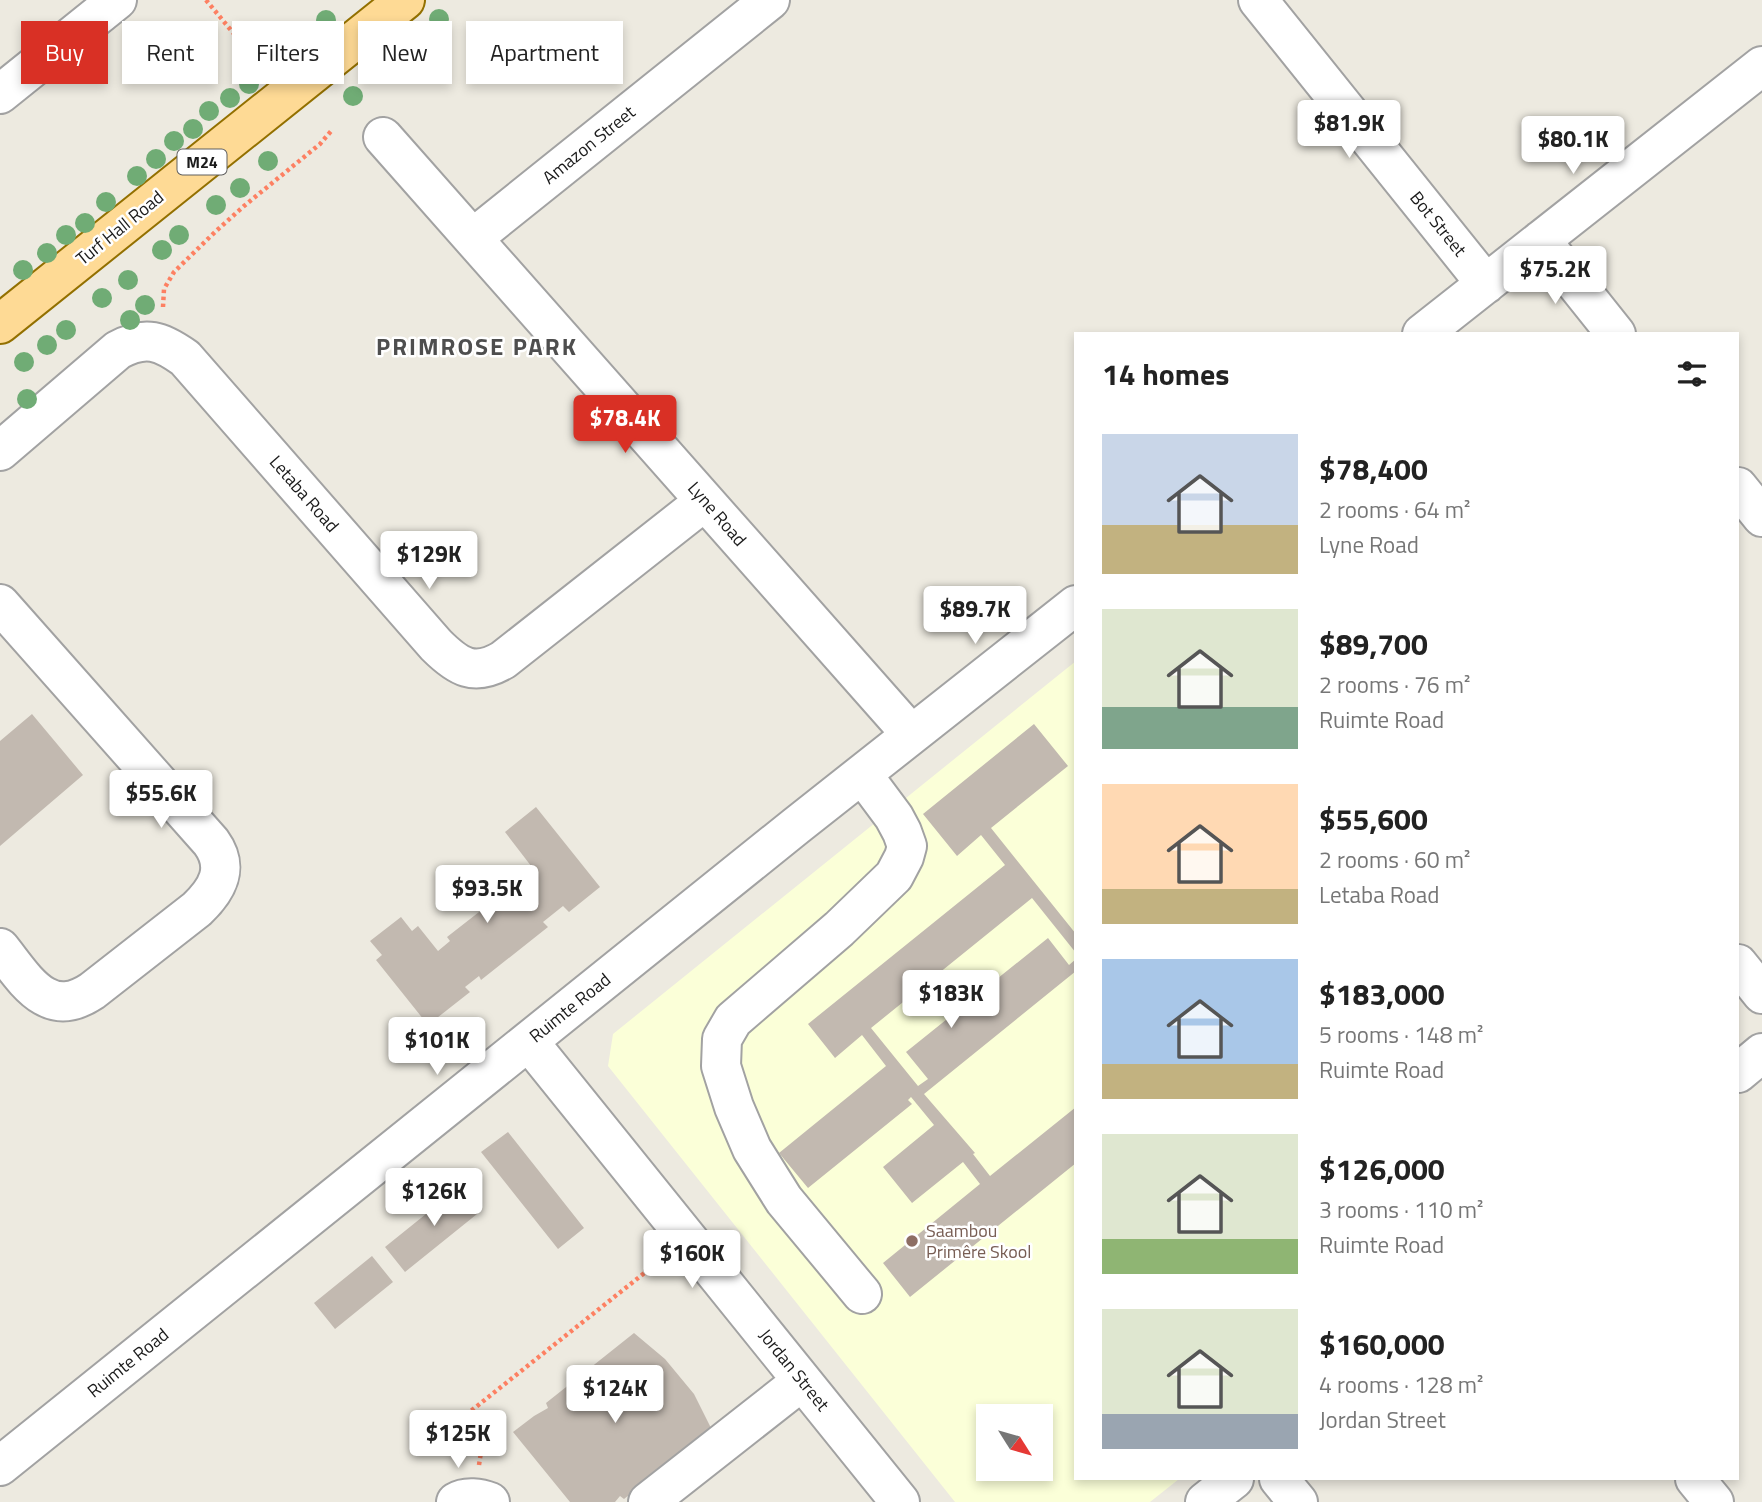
<!DOCTYPE html>
<meta charset="utf-8">
<style>
:root{--surface:#fff;--page:#f6f6f6;--text:#222;--muted:#767676;--accent:#d93025}
body{margin:0;font-family:"Titillium Web",sans-serif;background:var(--page);color:var(--text);height:100vh;display:flex;flex-direction:column;font-size:26px;white-space:nowrap}
*{box-sizing:border-box;margin:0}
p{font-size:23px;color:var(--muted)}
.icon{flex:none;width:38px;height:38px;fill:none;stroke:currentColor;stroke-width:2;stroke-linecap:round;stroke-linejoin:round}
.map{position:relative;flex:1;overflow:hidden}
.sheet{position:absolute;left:1074px;top:332px;width:665px;height:1148px;display:flex;flex-direction:column;background:var(--surface);border-radius:0px;box-shadow:0 4px 10px #0003}
.sheet>*{flex:none}
.top-card{position:absolute;left:21px;top:21px;width:665px;height:63px;display:flex;gap:14px}
.needle{width:46px;rotate:127deg}
.controls{position:absolute;left:976px;top:1404px;display:grid;gap:14px}
.controls a{display:grid;place-items:center;width:77px;height:77px;border-radius:0px;background:var(--surface);box-shadow:0 4px 10px #0003;font-size:35px}
.price{position:absolute;translate:-50% -60px;padding:0 16px;border-radius:7px;background:#fff;color:#222;font-size:23px;line-height:46px;filter:drop-shadow(0 2px 4px #0008)}
.price::after{content:'';position:absolute;left:50%;top:42px;width:21px;height:16px;margin-left:-10px;background:inherit;clip-path:polygon(0 0,100% 0,50% 100%)}
.price.selected{background:var(--accent);color:#fff}
ul{padding:0;list-style:none}
li{display:flex;align-items:center;gap:21px;height:175px;padding:0 28px}
li span{display:grid;place-items:center;flex:none;width:196px;height:140px;border-radius:0px;color:#555}
li>.icon{margin-inline-start:auto}
span .icon{width:84px;height:84px;fill:#fffc;stroke-width:1}
li b{font-size:30px}
h2{display:flex;justify-content:space-between;align-items:center;height:84px;padding:0 28px;font-size:30px}
.chip{padding:0 24px;border-radius:0px;background:var(--surface);box-shadow:0 4px 10px #0003;font-size:24px;line-height:63px}
.chip.selected{background:var(--accent);color:#fff}
.map>svg:first-child{display:block}
.education{fill:#fbffd8;fill-rule:evenodd}
.building{fill:#c2b9b0}
.lines{fill:none;stroke-linecap:round;stroke-linejoin:round}
.minor-casing{stroke:#a2a2a2;stroke-width:42}
.major-casing{stroke:#937000;stroke-width:42}
.path{stroke:#fd8062;stroke-width:4.5;stroke-dasharray:3.5 3.5;stroke-linecap:butt}
.minor{stroke:#fff;stroke-width:38}
.major{stroke:#feda95;stroke-width:38}
.tree{fill:#70ac75}
.education-dot{fill:#8d6e63;stroke:#fff;stroke-width:2.5}
.labels{text-anchor:middle;stroke-width:5;stroke-linejoin:round;paint-order:stroke}
.shield{fill:#fff;stroke:#5f5f5f;stroke-width:2}
.shield-label{font-size:16px;font-weight:bold;fill:#1b1b1b}
.street-label{font-size:18px;fill:#1b1b1b;stroke:#fff}
.education-label{font-size:18px;fill:#785e54;stroke:#fff;text-anchor:start}
.district-label{font-size:24px;font-weight:bold;letter-spacing:2px;fill:#4e4e4e;stroke:#fff}
</style>
<div class="map">
<svg width="1762" height="1502" viewBox="0 0 1762 1502">
<rect width="100%" height="100%" fill="#edeae0"/>
<path class="education" d="M1076,661V1479H1179L1150,1502H955L608,1066L613,1034ZM989,1416H1041V1468H989Z"/>
<path class="building" d="M32,714L83,775L0,846V741Z
M1034,724L1068,766L991,828L1076,934V953L1032,898L871,1028L918,1086L928,1079L906,1052L1048,938L1069,965L1076,959V971L924,1094L975,1153L973,1154L990,1176L1076,1107V1163L910,1297L883,1263L980,1184L963,1162L912,1203L883,1167L934,1125L911,1097L908,1100L912,1104L808,1188L779,1153L886,1066L862,1035L835,1058L808,1024L1005,865L981,835L957,856L923,814Z
M536,807L600,887L569,912L563,906L543,922L548,927L481,980L479,976L465,987L470,992L428,1025L376,960L382,955L370,941L401,917L412,931L418,926L438,951L450,941L447,937L506,891L508,892L530,874L534,878L538,875L505,832Z
M508,1132L584,1228L558,1249L481,1152Z
M462,1185L482,1210L405,1272L385,1247Z
M372,1256L393,1282L335,1329L314,1303Z
M634,1333L665,1359L694,1394L712,1430L624,1499L620,1496L615,1502H570L513,1432L534,1416L548,1408L546,1403Z"/>
<g class="lines">
<defs>
<path id="minor" d="M1258,0L1486,284
M0,94L117,0
M383,137L911,734
M473,238L770,0
M1541,240L1616,334
M1422,334L1762,66
M0,451L118,350C146,335 161,341 185,358L436,645C458,667 474,677 503,660L705,501
M1738,487L1762,517
M0,604L211,842C230,868 217,890 197,909L92,991C47,1021 25,979 0,948
M862,774L894,817L902,832L907,846L904,857L894,876L839,929L733,1020L722,1039L721,1066L734,1107L752,1149L784,1200L862,1294
M1738,964L1762,994
M529,1042L900,1502
M1738,1073L1762,1053
M0,1466L796,826L1076,605
M1279,1479L1298,1502
M1695,1479L1714,1502
M456,1502C466,1496 480,1498 490,1502
M648,1502L802,1381
M1205,1502L1234,1479"/>
<path id="major" d="M0,324L405,0"/>
</defs>
<use href="#minor" class="minor-casing"/>
<use href="#major" class="major-casing"/>
<path class="path" d="M206,0L263,69
M163,307L164,289L174,272L215,232L244,206L320,144L332,130
M479,1465L481,1452L457,1422L662,1259"/>
<use href="#minor" class="minor"/>
<use href="#major" class="major"/>
</g>
<g class="tree">
<circle cx="439" cy="19" r="10"/>
<circle cx="326" cy="20" r="10"/>
<circle cx="306" cy="36" r="10"/>
<circle cx="411" cy="41" r="10"/>
<circle cx="249" cy="84" r="10"/>
<circle cx="353" cy="96" r="10"/>
<circle cx="230" cy="98" r="10"/>
<circle cx="209" cy="111" r="10"/>
<circle cx="193" cy="129" r="10"/>
<circle cx="174" cy="141" r="10"/>
<circle cx="156" cy="159" r="10"/>
<circle cx="268" cy="161" r="10"/>
<circle cx="137" cy="176" r="10"/>
<circle cx="240" cy="188" r="10"/>
<circle cx="106" cy="202" r="10"/>
<circle cx="216" cy="205" r="10"/>
<circle cx="85" cy="223" r="10"/>
<circle cx="66" cy="235" r="10"/>
<circle cx="179" cy="235" r="10"/>
<circle cx="162" cy="250" r="10"/>
<circle cx="47" cy="253" r="10"/>
<circle cx="23" cy="270" r="10"/>
<circle cx="128" cy="280" r="10"/>
<circle cx="102" cy="298" r="10"/>
<circle cx="145" cy="305" r="10"/>
<circle cx="130" cy="320" r="10"/>
<circle cx="66" cy="330" r="10"/>
<circle cx="47" cy="345" r="10"/>
<circle cx="24" cy="362" r="10"/>
<circle cx="27" cy="399" r="10"/>
</g>
<circle class="education-dot" cx="912" cy="1241" r="7"/>
<g class="labels">
<rect class="shield" x="177.5" y="149.5" width="49" height="25" rx="5"/>
<g class="shield-label">
<text x="202" y="168">M24</text>
</g>
<g class="street-label">
<text transform="translate(589 145) rotate(-39)" y="6">Amazon Street</text>
<text transform="translate(1438 224) rotate(51)" y="6">Bot Street</text>
<text transform="translate(120 228) rotate(-39)" y="6">Turf Hall Road</text>
<text transform="translate(304 494) rotate(49)" y="6">Letaba Road</text>
<text transform="translate(717 514) rotate(49)" y="6">Lyne Road</text>
<text transform="translate(570 1008) rotate(-39)" y="6">Ruimte Road</text>
<text transform="translate(128 1363) rotate(-39)" y="6">Ruimte Road</text>
<text transform="translate(794 1370) rotate(51)" y="6">Jordan Street</text>
</g>
<g class="education-label">
<text x="926" y="1237">Saambou<tspan x="926" dy="21">Primêre Skool</tspan></text>
</g>
<g class="district-label">
<text x="477" y="355">PRIMROSE PARK</text>
</g>
</g>
</svg>
<div class="controls">
<a><svg class="needle" viewBox="-14 -14 28 28"><path d="M0-13l5 13h-10z" fill="#e53935"/><path d="M0 13l5-13h-10z" fill="#767676"/></svg></a>
</div>
<b class="price" style="left:1349px;top:160px">$81.9K</b>
<b class="price" style="left:1573px;top:176px">$80.1K</b>
<b class="price" style="left:1555px;top:306px">$75.2K</b>
<b class="price selected" style="left:625px;top:455px">$78.4K</b>
<b class="price" style="left:429px;top:591px">$129K</b>
<b class="price" style="left:975px;top:646px">$89.7K</b>
<b class="price" style="left:161px;top:830px">$55.6K</b>
<b class="price" style="left:487px;top:925px">$93.5K</b>
<b class="price" style="left:951px;top:1030px">$183K</b>
<b class="price" style="left:437px;top:1077px">$101K</b>
<b class="price" style="left:434px;top:1228px">$126K</b>
<b class="price" style="left:692px;top:1290px">$160K</b>
<b class="price" style="left:615px;top:1425px">$124K</b>
<b class="price" style="left:458px;top:1470px">$125K</b>
<div class="top-card">
<a class="chip selected">Buy</a>
<a class="chip">Rent</a>
<a class="chip">Filters</a>
<a class="chip">New</a>
<a class="chip">Apartment</a>
</div>
<section class="sheet">
<h2>14 homes<svg class="icon" aria-label="filters" viewBox="0 0 24 24"><path d="M4 7h16M4 17h16"/><circle cx="9" cy="7" r="2"/><circle cx="15" cy="17" r="2"/></svg></h2>
<ul>
<li><span style="background:linear-gradient(#c9d6e8 65%,#c2b280 0)"><svg class="icon" aria-label="home" viewBox="0 0 24 24"><path d="M3 11l9-7 9 7M6 9v11h12V9"/></svg></span><div><b>$78,400</b><p>2 rooms · 64 m²</p><p>Lyne Road</p></div></li>
<li><span style="background:linear-gradient(#dfe7d0 70%,#7fa58c 0)"><svg class="icon" aria-label="home" viewBox="0 0 24 24"><path d="M3 11l9-7 9 7M6 9v11h12V9"/></svg></span><div><b>$89,700</b><p>2 rooms · 76 m²</p><p>Ruimte Road</p></div></li>
<li><span style="background:linear-gradient(#ffd9b3 75%,#c2b280 0)"><svg class="icon" aria-label="home" viewBox="0 0 24 24"><path d="M3 11l9-7 9 7M6 9v11h12V9"/></svg></span><div><b>$55,600</b><p>2 rooms · 60 m²</p><p>Letaba Road</p></div></li>
<li><span style="background:linear-gradient(#a9c7e8 75%,#c2b280 0)"><svg class="icon" aria-label="home" viewBox="0 0 24 24"><path d="M3 11l9-7 9 7M6 9v11h12V9"/></svg></span><div><b>$183,000</b><p>5 rooms · 148 m²</p><p>Ruimte Road</p></div></li>
<li><span style="background:linear-gradient(#dfe7d0 75%,#8fb573 0)"><svg class="icon" aria-label="home" viewBox="0 0 24 24"><path d="M3 11l9-7 9 7M6 9v11h12V9"/></svg></span><div><b>$126,000</b><p>3 rooms · 110 m²</p><p>Ruimte Road</p></div></li>
<li><span style="background:linear-gradient(#dfe7d0 75%,#9aa5b1 0)"><svg class="icon" aria-label="home" viewBox="0 0 24 24"><path d="M3 11l9-7 9 7M6 9v11h12V9"/></svg></span><div><b>$160,000</b><p>4 rooms · 128 m²</p><p>Jordan Street</p></div></li>
</ul>
</section>
</div>
